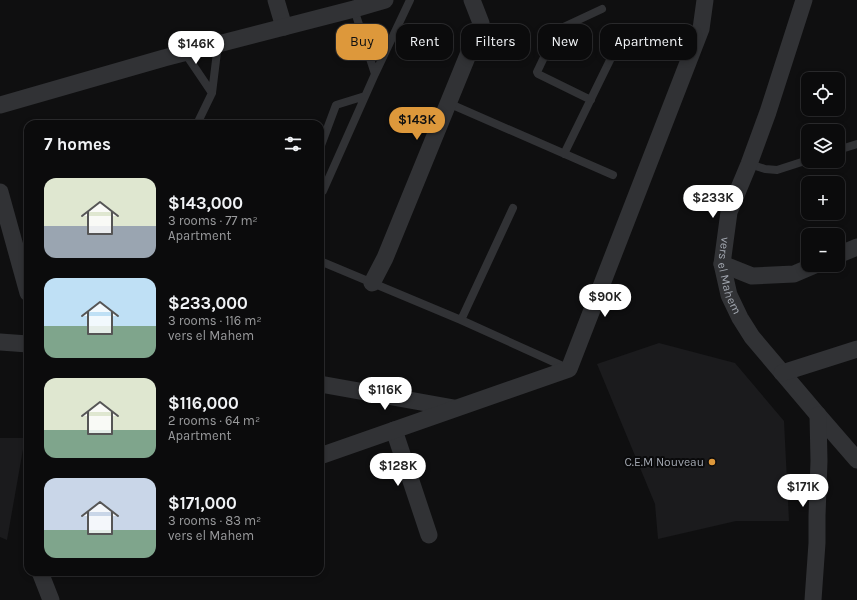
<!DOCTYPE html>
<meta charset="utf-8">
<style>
:root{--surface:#0b0b0c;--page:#19191a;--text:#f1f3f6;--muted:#9a9b9d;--line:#2b2b2d;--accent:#dd983b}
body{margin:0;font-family:Karla,sans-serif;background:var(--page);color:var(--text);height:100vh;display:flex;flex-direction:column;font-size:15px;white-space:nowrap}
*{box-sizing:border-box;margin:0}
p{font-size:13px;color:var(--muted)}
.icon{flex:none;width:22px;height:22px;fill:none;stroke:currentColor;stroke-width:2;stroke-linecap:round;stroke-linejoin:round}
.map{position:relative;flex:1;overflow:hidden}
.sheet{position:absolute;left:24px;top:120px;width:300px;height:456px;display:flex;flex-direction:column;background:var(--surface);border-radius:12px;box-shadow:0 2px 6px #0003,0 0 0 1px var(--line)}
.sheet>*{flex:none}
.banner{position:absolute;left:336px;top:24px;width:380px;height:36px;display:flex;gap:8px}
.controls{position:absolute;left:801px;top:72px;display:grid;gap:8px}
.controls a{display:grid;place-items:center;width:44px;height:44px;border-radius:8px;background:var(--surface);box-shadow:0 2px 6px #0003,0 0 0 1px var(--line);font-size:20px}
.price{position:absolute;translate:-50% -34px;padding:0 9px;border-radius:14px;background:#fff;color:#222;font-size:13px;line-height:26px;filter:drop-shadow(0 1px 2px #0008)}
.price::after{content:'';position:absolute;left:50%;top:24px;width:12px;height:9px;margin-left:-6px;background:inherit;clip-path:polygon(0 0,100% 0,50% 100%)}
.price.on{background:var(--accent);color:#111}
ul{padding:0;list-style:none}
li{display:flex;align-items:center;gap:12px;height:100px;padding:0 20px}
li span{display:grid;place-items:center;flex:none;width:112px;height:80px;border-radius:12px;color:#555}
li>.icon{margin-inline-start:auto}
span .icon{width:48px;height:48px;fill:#fffc;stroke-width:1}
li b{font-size:17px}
h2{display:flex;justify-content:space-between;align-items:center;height:48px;padding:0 20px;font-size:17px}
.tag{padding:0 14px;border-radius:12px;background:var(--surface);box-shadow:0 2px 6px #0003,0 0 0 1px var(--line);font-size:14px;line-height:36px}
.tag.on{background:var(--accent);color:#111}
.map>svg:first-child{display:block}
.built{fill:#1b1b1d}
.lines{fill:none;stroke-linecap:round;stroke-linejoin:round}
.lane{stroke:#313235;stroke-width:8}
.street{stroke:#313235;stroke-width:17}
.poi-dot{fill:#dd983b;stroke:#0a0a0b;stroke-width:1.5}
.labels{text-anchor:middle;stroke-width:4;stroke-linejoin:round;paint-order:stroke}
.street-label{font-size:12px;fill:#a2a7b0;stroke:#0a0a0b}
.poi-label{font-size:12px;fill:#a2a7b0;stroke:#0a0a0b;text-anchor:end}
</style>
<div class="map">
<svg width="857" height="600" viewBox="0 0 857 600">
<rect width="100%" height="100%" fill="#0f0f10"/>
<path class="built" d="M659,343L735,363L784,421L789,521H736L658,539L655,504L597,364Z
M0,438H25L7,540L0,537Z"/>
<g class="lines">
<path class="lane" d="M185,53L212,93L197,124
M375,74L410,0
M212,93L218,44
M591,100L538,74L537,72L557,30L602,9
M448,103L613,175
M320,148L336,105L365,96
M838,150L857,144
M564,154L613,54
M749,164L765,169L777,170L808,160
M320,189L323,191L375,74L354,9
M320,261L461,320L567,368
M461,320L513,208"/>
<g class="street">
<path d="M276,0L284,27"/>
<path id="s1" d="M804,0L768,112L749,164L729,212L722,264L729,295L740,318L752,337L818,415L857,460"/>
<path d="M0,105L164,58L354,9L385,0"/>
<path d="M0,192L28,293"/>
<path d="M838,255L857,247"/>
<path d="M722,264L752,276L794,274L815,265"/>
<path d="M372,283L385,258L481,23L472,0"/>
<path d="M0,342L28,344"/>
<path d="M782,373L857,349"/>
<path d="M320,384L454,408"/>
<path d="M394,430L429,535"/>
<path d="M320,456L569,369L701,29L705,0"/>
<path d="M40,572L51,600"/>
<path d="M813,600L817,543V516L819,461L818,415"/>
</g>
</g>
<circle class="poi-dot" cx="712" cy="462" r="4"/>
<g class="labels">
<g class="street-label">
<text dy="4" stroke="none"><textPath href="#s1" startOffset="290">vers el Mahem</textPath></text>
</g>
<g class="poi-label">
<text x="704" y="466">C.E.M Nouveau</text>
</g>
</g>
</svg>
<div class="controls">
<a><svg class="icon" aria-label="locate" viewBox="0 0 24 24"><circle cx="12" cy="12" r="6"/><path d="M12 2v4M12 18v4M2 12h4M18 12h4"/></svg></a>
<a><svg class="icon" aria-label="layers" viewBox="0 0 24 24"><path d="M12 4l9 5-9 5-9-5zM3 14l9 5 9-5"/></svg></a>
<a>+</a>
<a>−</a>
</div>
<b class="price" style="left:196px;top:65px">$146K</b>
<b class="price on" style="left:417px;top:141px">$143K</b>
<b class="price" style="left:713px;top:219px">$233K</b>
<b class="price" style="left:605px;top:318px">$90K</b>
<b class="price" style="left:385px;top:411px">$116K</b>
<b class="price" style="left:398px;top:487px">$128K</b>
<b class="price" style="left:803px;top:508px">$171K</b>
<div class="banner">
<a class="tag on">Buy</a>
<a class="tag">Rent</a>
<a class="tag">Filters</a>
<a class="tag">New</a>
<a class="tag">Apartment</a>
</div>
<section class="sheet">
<h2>7 homes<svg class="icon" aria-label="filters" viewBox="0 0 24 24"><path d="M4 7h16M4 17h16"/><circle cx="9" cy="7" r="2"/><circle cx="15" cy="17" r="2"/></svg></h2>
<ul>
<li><span style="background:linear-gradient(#dfe7d0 60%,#9aa5b1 0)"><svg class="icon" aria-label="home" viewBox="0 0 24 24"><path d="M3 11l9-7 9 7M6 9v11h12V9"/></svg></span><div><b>$143,000</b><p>3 rooms · 77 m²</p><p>Apartment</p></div></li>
<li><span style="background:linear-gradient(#bfe0f5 60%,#7fa58c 0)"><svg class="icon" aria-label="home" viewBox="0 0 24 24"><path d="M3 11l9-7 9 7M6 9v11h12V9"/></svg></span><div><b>$233,000</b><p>3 rooms · 116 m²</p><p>vers el Mahem</p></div></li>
<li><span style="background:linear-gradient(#dfe7d0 65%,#7fa58c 0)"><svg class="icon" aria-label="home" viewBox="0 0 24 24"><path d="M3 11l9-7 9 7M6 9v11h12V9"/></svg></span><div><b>$116,000</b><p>2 rooms · 64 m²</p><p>Apartment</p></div></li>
<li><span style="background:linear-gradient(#c9d6e8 65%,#7fa58c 0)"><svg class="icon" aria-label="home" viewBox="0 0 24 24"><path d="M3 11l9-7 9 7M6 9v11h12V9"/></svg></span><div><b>$171,000</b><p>3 rooms · 83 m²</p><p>vers el Mahem</p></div></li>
</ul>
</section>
</div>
